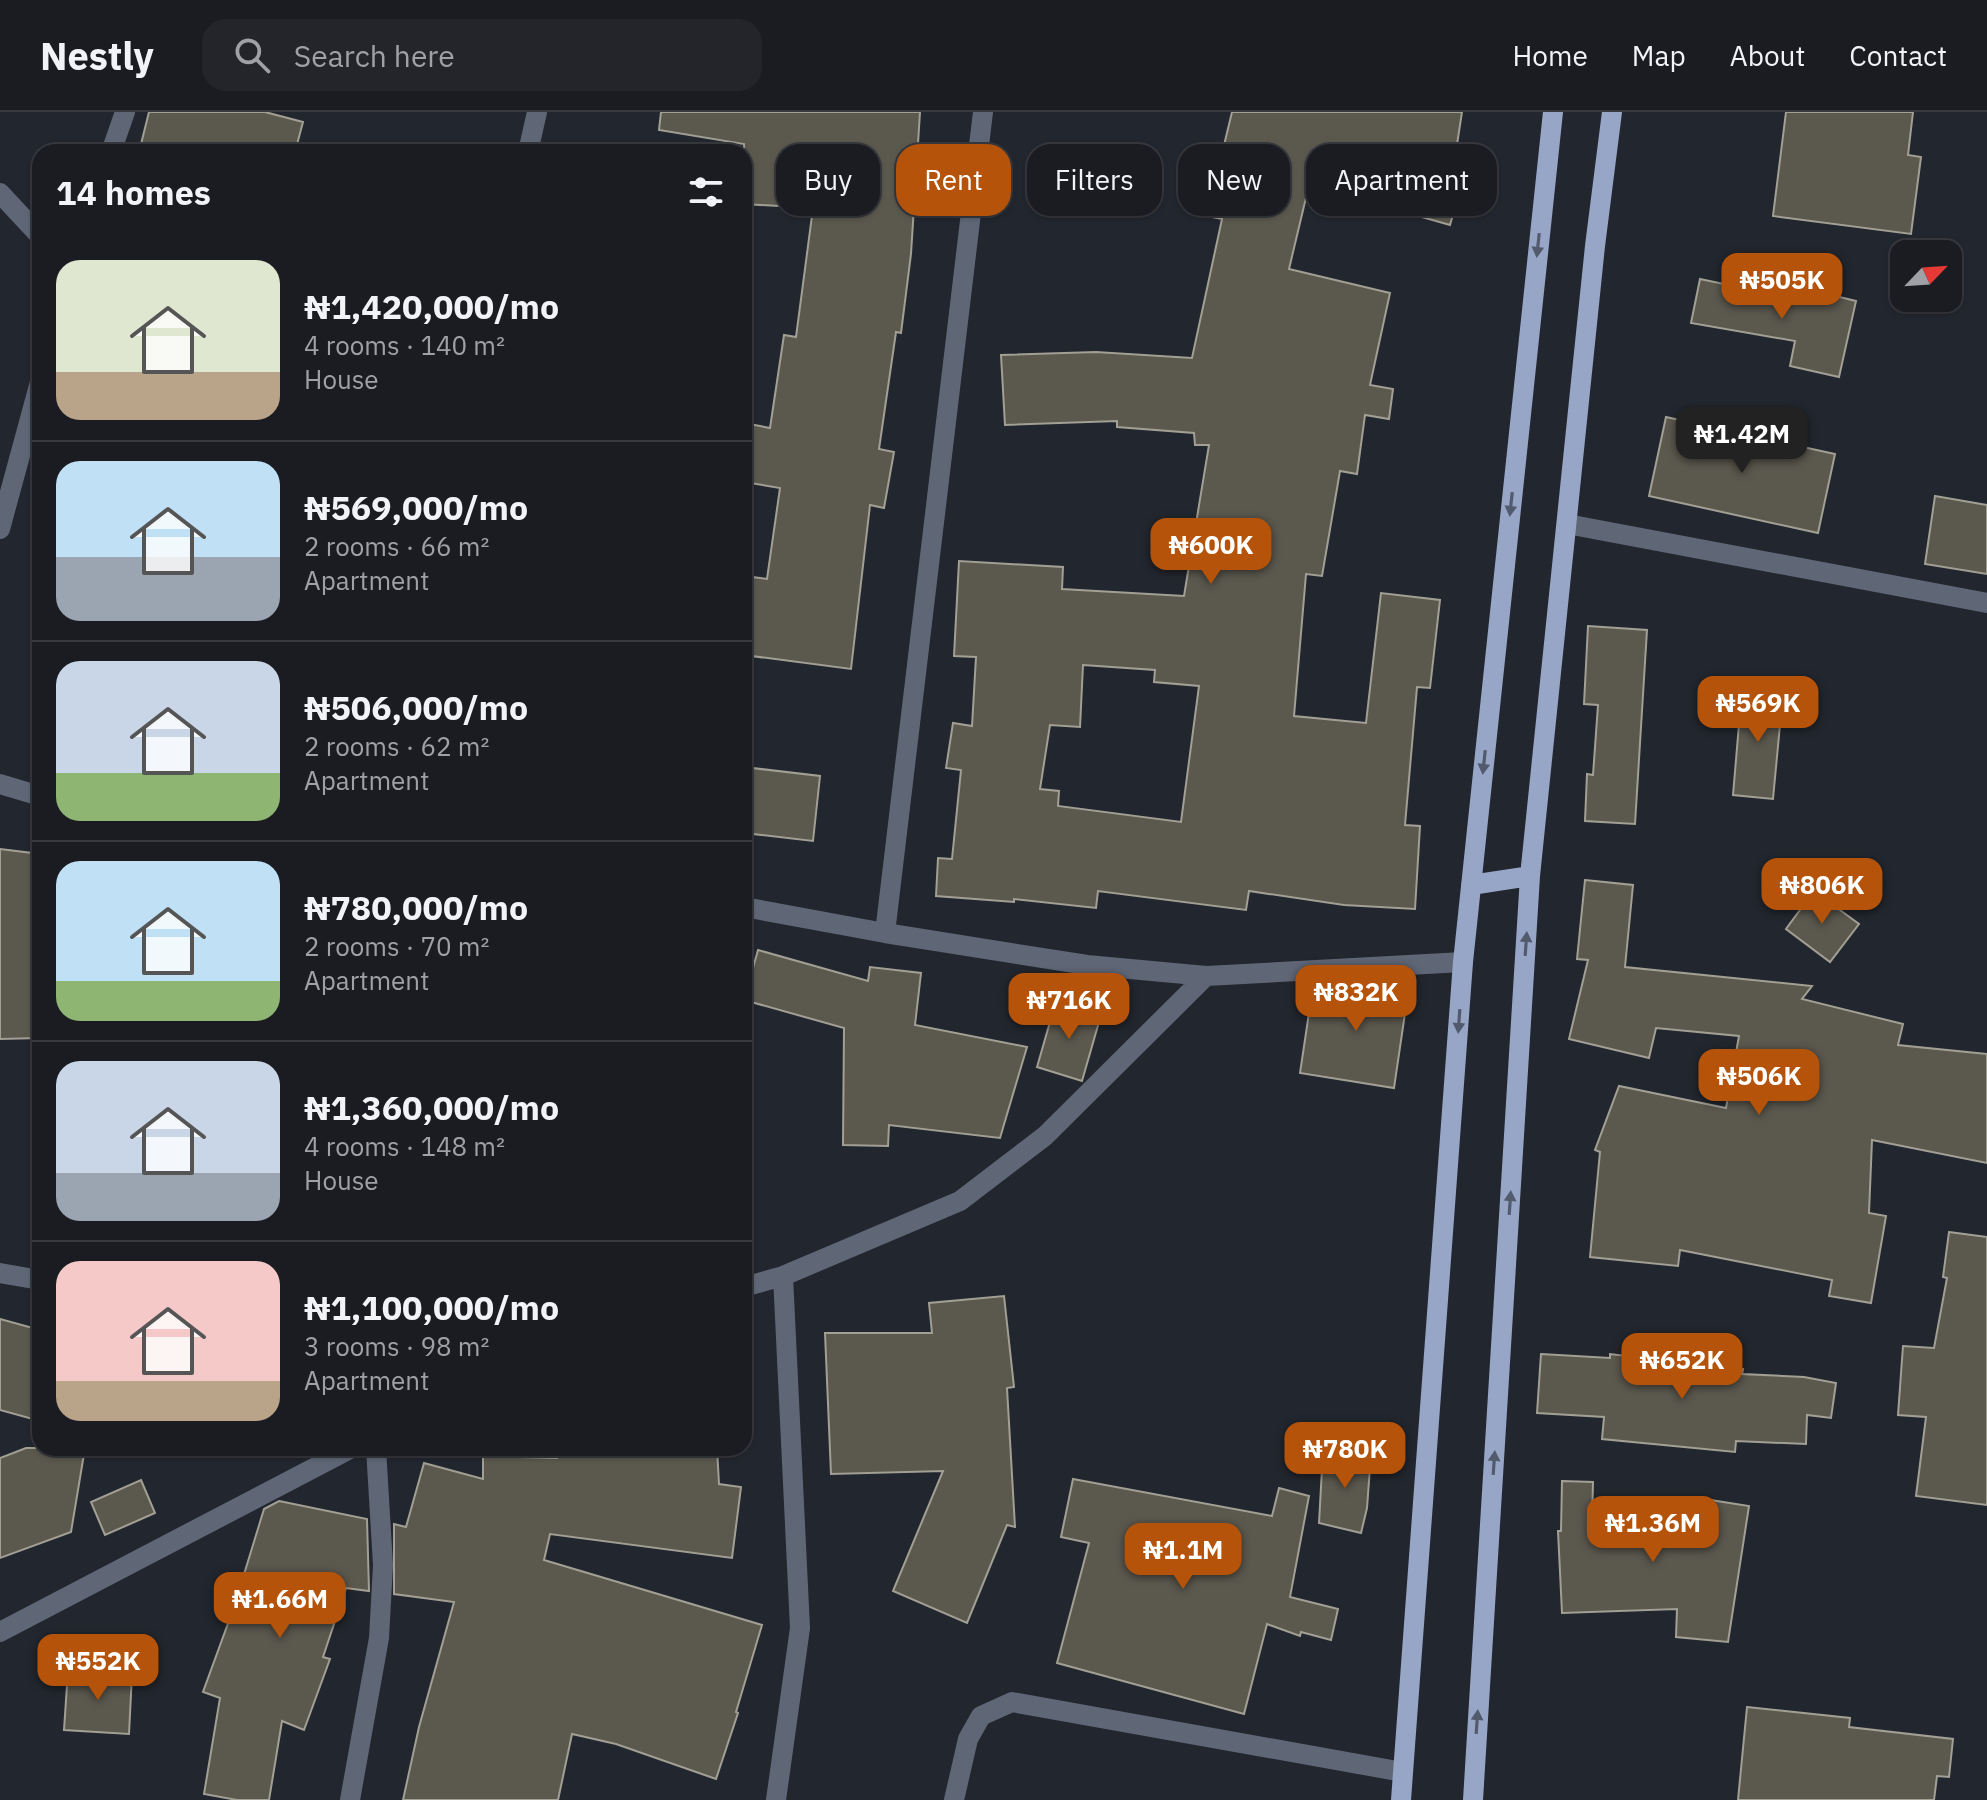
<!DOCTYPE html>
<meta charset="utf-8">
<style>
:root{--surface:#1a1c22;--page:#23252a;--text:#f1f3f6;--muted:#9fa1a5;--line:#383a40;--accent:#b45309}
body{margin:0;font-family:"IBM Plex Sans",sans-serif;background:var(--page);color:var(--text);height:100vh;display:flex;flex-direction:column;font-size:30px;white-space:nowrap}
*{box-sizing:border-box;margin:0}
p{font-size:26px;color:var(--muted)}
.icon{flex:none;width:44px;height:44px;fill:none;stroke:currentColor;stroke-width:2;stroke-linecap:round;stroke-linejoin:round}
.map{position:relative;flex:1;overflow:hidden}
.drawer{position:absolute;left:32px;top:32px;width:720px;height:1312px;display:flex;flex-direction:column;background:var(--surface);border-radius:24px;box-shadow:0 2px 6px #0004,0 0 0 2px var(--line)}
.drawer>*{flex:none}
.guide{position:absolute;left:776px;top:32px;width:760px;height:72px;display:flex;gap:16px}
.needle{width:52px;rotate:65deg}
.fabs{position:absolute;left:1890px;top:128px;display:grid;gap:16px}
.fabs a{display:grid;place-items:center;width:72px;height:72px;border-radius:16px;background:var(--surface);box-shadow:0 2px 6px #0004,0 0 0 2px var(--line);font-size:40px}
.price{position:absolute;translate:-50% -68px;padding:0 18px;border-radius:16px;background:var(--accent);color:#fff;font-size:26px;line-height:52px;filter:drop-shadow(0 2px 4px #0008)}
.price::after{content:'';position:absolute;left:50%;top:48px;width:24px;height:18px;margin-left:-12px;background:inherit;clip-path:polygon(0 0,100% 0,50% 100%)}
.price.on{background:#222;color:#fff}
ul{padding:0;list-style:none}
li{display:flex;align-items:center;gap:24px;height:200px;padding:0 24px}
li+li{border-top:2px solid var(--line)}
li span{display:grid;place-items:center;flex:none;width:224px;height:160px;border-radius:24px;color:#555}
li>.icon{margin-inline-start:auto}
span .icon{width:96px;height:96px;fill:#fffc;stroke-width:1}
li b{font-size:34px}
h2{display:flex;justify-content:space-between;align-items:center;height:96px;padding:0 24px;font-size:34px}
.pill{padding:0 28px;border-radius:24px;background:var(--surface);box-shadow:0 2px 6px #0004,0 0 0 2px var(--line);font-size:28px;line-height:72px}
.pill.on{background:var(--accent);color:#fff}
header{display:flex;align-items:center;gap:48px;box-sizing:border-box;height:112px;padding:0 40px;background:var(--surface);border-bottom:2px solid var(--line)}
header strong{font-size:38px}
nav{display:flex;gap:44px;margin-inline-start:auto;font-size:28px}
.search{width:560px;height:72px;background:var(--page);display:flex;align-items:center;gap:20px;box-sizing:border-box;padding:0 28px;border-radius:24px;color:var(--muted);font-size:30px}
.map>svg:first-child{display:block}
.building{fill:#5b584e;stroke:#a29f94;stroke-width:2;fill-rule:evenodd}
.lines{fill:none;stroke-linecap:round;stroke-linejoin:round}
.minor{stroke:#5f6676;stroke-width:20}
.major{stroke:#97a5c6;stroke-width:20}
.oneway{fill:#525a6d}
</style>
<header>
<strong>Nestly</strong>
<div class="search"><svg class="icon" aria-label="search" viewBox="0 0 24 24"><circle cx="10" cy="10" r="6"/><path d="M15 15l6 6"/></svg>Search here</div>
<nav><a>Home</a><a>Map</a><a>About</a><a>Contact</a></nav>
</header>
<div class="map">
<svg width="1987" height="1688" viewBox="0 0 1987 1688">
<rect width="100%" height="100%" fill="#22262e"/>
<path class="building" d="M149,0H265L303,10L295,40H139Z
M661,0H920L911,142L901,221L896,220L879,337L894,340L884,396L870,393L851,557L744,543V464L767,467L780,376L744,370V311L770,316L784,223L796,225L813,96L744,92V32L659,18Z
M1232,0H1462L1454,52L1466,56L1450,113L1309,73L1289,157L1390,181L1370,273L1393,277L1389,307L1365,303L1357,362L1340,359L1322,464L1306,462L1294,604L1366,611L1381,481L1440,488L1430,576L1417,575L1405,713L1420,714L1415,797L1344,793L1249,779L1246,798L1098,779L1096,796L1014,787V790L936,784L938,746L952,747L961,658L946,656L953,611L972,614L976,545L954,544L959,449L1063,455L1062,477L1184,484L1209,333H1195L1194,321L1117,315V309L1005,313L1001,243L1096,240L1192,246L1222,107L1207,104ZM1083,553L1155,558L1154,570L1199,574L1181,710L1058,694L1059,679L1040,677L1050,613L1080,615Z
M1786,0H1913L1908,43L1921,45L1911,122L1773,104Z
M1700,167L1805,189L1807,177L1856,189L1839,265L1790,254L1795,229L1691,211Z
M1666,305L1835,342L1818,421L1649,384Z
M1935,384L1987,393V462L1925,452Z
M1588,514L1647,518L1635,712L1585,709L1587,662L1593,663L1598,593L1584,592Z
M1742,577L1783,581L1773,687L1733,683Z
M744,655L820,664L813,729L744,721Z
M0,737L40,742V926L0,927Z
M1585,768L1633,773L1625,855L1812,874L1802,887L1903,912L1898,933L1987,942V1051L1872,1028L1869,1101L1886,1104L1871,1191L1829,1184L1832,1168L1680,1138L1678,1154L1590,1145L1600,1040L1595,1038L1619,974L1726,996L1739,924L1656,916L1649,946L1569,927L1588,848L1577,847Z
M1814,779L1859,812L1830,850L1786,817Z
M758,838L868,869L870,855L921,861L915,913L1027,935L1000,1026L889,1013L888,1034L843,1033L844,916L744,888Z
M1370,868L1409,874L1394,976L1300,961L1313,874L1357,880L1358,869Z
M1056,889L1101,903L1082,969L1037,955Z
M1949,1120L1987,1125V1393L1916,1384L1926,1305L1898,1303L1903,1234L1934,1236L1947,1166L1943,1165Z
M1004,1184L1014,1275L1007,1276L1015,1415L1007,1413L967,1511L893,1479L943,1359L831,1362L825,1221H932L929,1191Z
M0,1207L40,1218V1309L0,1298Z
M1541,1242L1610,1246V1242L1743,1257L1742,1262L1804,1265L1836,1271L1831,1306L1807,1303L1806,1332L1736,1329L1735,1340L1602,1327L1604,1305L1537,1301Z
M26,1336H85L71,1420L0,1446V1346Z
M557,1336H717L719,1372L741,1375L732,1446L550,1422L544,1448L762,1513L736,1600L738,1601L716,1667L616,1632L572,1622L558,1688H403L419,1615L454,1490L394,1482V1412L406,1415L424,1351L483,1367V1344L557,1346Z
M1323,1339L1371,1342L1367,1396L1361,1421L1319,1411Z
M1073,1367L1272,1404L1279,1376L1309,1384L1290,1485L1338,1497L1331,1528L1301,1520L1300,1524L1267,1512L1244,1602L1057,1551L1089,1431L1061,1425Z
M141,1368L155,1401L105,1423L91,1390Z
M1562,1369L1593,1370L1592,1410L1700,1412L1704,1387L1749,1394L1728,1530L1676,1525L1677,1497L1562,1501L1558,1419H1561Z
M279,1389L367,1407L369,1479L346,1476L323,1545L330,1547L304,1618L282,1609L269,1688H237L204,1682L220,1586L203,1580L234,1495L264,1397Z
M68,1558L132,1562L129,1622L64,1618Z
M1747,1595L1850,1606L1849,1615L1953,1627L1949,1665L1937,1664L1934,1688H1738Z"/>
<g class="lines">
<path class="minor" d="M111,40L125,0
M528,40L537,0
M0,81L40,124
M1567,412L1987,491
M0,417L40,270
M0,672L40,684
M744,795L885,821L1087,853L1206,864L1463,850
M885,821L983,0
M0,1161L40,1168
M744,1175L783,1164L960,1089L1045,1024L1206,864
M0,1520L352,1336
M350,1688L379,1526L383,1453L376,1336
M776,1688L800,1516L783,1164
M954,1688L968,1627L981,1604L1012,1590L1403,1660"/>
<path class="major" d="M1471,773L1530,764
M1401,1688L1463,850L1553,0
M1473,1688L1530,764L1595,134L1612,0"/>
</g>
<defs><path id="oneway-solid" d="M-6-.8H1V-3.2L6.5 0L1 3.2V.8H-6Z" transform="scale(2)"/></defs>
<g class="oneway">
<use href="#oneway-solid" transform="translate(1538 133) rotate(96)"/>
<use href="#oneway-solid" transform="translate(1511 392) rotate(96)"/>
<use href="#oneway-solid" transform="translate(1484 650) rotate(96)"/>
<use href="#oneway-solid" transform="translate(1526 832) rotate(-86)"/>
<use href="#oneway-solid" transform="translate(1459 909) rotate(94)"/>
<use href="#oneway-solid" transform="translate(1510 1091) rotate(-86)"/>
<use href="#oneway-solid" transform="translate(1494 1351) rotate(-86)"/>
<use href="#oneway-solid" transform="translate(1477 1610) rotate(-86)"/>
</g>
</svg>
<div class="fabs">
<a><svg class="needle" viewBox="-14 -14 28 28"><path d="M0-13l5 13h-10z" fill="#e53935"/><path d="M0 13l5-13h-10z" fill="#9fa1a5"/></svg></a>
</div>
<b class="price" style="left:1782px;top:209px">₦505K</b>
<b class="price on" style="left:1742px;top:363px">₦1.42M</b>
<b class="price" style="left:1211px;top:474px">₦600K</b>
<b class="price" style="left:1758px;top:632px">₦569K</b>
<b class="price" style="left:1822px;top:814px">₦806K</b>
<b class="price" style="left:1356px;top:921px">₦832K</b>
<b class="price" style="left:1069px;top:929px">₦716K</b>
<b class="price" style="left:1759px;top:1005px">₦506K</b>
<b class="price" style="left:1682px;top:1289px">₦652K</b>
<b class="price" style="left:1345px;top:1378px">₦780K</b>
<b class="price" style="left:1653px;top:1452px">₦1.36M</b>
<b class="price" style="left:1183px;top:1479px">₦1.1M</b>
<b class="price" style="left:280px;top:1528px">₦1.66M</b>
<b class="price" style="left:98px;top:1590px">₦552K</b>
<div class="guide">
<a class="pill">Buy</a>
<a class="pill on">Rent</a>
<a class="pill">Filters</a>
<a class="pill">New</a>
<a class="pill">Apartment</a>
</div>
<section class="drawer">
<h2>14 homes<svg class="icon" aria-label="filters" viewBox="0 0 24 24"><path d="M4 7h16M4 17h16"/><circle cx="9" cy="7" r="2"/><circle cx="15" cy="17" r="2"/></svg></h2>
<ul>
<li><span style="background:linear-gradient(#dfe7d0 70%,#b9a48a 0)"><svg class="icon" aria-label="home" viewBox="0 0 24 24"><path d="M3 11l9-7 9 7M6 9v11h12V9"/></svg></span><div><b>₦1,420,000/mo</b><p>4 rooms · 140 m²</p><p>House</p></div></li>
<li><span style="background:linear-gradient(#bfe0f5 60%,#9aa5b1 0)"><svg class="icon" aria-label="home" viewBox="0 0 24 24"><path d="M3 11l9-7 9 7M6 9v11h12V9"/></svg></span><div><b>₦569,000/mo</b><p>2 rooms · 66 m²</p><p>Apartment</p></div></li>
<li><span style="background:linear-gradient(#c9d6e8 70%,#8fb573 0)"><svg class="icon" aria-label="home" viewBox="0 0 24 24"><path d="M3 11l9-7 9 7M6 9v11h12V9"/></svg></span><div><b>₦506,000/mo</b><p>2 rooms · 62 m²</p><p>Apartment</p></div></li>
<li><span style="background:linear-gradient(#bfe0f5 75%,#8fb573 0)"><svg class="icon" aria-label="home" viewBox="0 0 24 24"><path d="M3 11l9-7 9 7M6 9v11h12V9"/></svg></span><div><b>₦780,000/mo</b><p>2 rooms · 70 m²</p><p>Apartment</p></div></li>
<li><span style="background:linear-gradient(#c9d6e8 70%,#9aa5b1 0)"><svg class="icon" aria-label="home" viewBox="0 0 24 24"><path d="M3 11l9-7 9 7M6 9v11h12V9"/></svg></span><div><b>₦1,360,000/mo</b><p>4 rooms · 148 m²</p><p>House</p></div></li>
<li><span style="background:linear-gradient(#f6c9c9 75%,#b9a48a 0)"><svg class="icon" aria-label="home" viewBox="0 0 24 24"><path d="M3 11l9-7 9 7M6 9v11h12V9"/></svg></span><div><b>₦1,100,000/mo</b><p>3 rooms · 98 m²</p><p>Apartment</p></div></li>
</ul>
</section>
</div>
